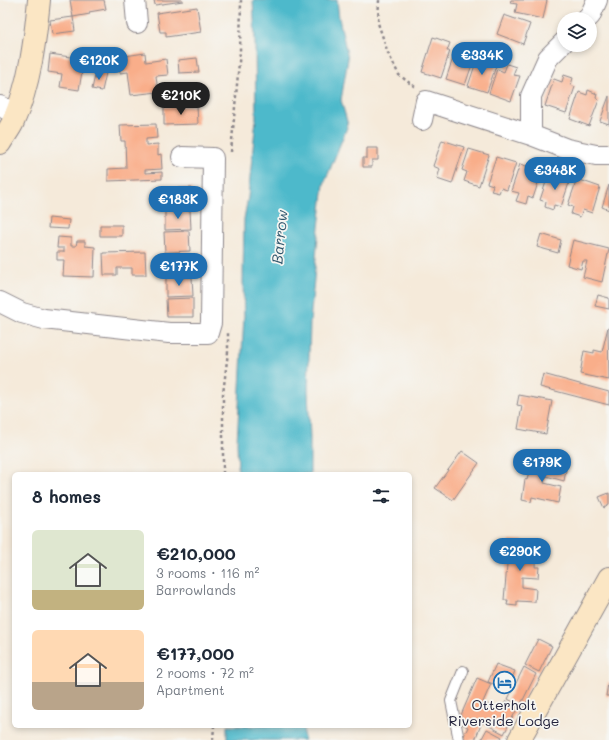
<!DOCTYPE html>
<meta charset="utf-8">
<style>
:root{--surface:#fff;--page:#f2f2f3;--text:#1f2937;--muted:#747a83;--accent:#1f6fb2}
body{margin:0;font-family:Mali,sans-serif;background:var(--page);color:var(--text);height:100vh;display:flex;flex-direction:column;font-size:15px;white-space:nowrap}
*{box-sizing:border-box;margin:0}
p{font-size:13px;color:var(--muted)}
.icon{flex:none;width:22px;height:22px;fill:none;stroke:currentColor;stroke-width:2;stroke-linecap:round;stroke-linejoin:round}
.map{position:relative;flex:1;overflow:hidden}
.panel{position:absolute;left:12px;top:472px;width:400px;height:256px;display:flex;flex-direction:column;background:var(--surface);border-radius:6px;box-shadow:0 2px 6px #0003}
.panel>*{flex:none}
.buttons{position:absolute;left:557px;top:12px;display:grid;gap:8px}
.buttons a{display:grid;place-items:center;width:40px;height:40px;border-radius:50%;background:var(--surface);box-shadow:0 2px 6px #0003;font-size:20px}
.price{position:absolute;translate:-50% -34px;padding:0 9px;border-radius:14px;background:var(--accent);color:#fff;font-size:13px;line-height:26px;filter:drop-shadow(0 1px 2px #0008)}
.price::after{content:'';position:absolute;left:50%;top:24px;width:12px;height:9px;margin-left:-6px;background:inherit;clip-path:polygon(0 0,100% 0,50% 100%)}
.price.on{background:#222;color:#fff}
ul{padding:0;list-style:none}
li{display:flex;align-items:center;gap:12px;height:100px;padding:0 20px}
li span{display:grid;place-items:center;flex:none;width:112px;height:80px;border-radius:6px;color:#555}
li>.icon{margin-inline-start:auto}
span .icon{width:48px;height:48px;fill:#fffc;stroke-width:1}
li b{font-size:17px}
h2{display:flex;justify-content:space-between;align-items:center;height:48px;padding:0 20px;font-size:17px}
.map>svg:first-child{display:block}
.water{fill:#4eb9cb;stroke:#386e83}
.building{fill:#f9ae8a}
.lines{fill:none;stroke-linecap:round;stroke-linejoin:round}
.lane-casing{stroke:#8c868a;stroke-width:12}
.street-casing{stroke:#8c868a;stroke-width:22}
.secondary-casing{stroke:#8c868a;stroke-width:24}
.path{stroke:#8c868a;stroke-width:2.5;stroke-dasharray:3 3;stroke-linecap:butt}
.lane{stroke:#fff;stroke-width:10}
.street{stroke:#fff;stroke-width:20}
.secondary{stroke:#fbe6c4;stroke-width:22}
.labels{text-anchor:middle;stroke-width:3.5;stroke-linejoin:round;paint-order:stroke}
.poi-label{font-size:14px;fill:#22223b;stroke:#f6f6f2}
.water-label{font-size:15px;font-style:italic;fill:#31576d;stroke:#f6f6f2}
</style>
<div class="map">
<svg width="609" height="740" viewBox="0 0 609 740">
<rect width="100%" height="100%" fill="#f6f6f2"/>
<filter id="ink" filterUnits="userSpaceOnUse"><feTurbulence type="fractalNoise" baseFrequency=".025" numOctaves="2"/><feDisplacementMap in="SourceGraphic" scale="8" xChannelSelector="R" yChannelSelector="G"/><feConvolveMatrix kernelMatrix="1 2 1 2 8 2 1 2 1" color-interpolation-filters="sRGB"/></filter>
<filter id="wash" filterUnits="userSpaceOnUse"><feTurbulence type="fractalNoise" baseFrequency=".012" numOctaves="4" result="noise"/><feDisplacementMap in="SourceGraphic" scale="16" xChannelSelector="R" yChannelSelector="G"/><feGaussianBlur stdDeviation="0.9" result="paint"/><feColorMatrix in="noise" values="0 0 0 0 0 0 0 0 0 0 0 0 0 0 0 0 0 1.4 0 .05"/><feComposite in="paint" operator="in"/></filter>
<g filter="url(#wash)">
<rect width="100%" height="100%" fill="#f5eada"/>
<path class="water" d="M253,0H337L339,18L348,59L341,100L348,125L324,184L318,236L310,322L308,391L310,438V474H238L237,442L244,316L243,282L244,219L248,197L256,119L255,39Z
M227,726H304L303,734L305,740H227Z"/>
<g id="blocks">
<path class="building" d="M70,0H104L106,9L89,12L90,14L73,17Z
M154,0H183V1L155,5Z
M511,0H547L543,19L515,13L517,4L510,3Z
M197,7L201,32L166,37V32H160L157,13Z
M504,15L530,24L523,44L497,34Z
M73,17L75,31L52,34L50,20Z
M433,37L450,43L447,51H450L441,78L422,72Z
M455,52L474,59L465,85L446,79Z
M145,53L146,62L166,59L168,75L156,76L158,92L131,95L128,72L120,73L118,57Z
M50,54L84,59L79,90L60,87L62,74L48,72Z
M197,58L199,72L179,73L178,60Z
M477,59L496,66L487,92L468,86Z
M507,64L516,67L513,75L520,76L511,101L489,93L497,69L504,72Z
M96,71L106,73L102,91L92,89Z
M564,75L573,78L571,85L575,87L566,113L545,106L554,79L562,82Z
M588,90L597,94L596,98L599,100L589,126L570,119L579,92L587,95Z
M609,96V124L600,121Z
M197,106L198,124L164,125V107Z
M156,124L157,138L146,139V145L158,144V155L161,154L162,169L145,170V173L162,172V179L108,181V169L126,168L125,141H121L120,125Z
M442,140L464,147L452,184L437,179L440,169L433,166Z
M367,148H378V160H372V167H363V158H367Z
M469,149L489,155L479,186L464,181L467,172L462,170Z
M496,157L516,163L507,190L501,188L499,193L491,191L493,185L487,183Z
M520,164L542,171L533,198L528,196L526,204L516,201L519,193L511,191Z
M549,173L570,180L561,207L554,205L553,210L545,207L546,202L540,200Z
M577,179L600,187L592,213L583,210L580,217L571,214L573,207L568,205Z
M609,185V210L602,207Z
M165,188H192V207H165Z
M190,210L191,229L165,230V211Z
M49,218L69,220L68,229L48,228Z
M100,225H122V236H100Z
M189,231L190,251L165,252L164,232Z
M541,234L561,240L558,253L537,247Z
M58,237L71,238V246H76L77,241H85V246L95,247L94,277L63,276L64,260H57V252H64V248H57Z
M573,240L609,249L602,282L583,277L587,261H583L581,269L567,265Z
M145,252L146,275H132V268H117V275H104L103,253Z
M191,254L192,273L166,274L165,255Z
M192,277L193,296L166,297V278Z
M598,295L609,298V309L595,306Z
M193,298V317H167L166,299Z
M608,327L609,380L580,374L584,351L594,353V350L602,352Z
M543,374L609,392V405L540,387Z
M519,395L552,401L546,434L518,429L522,406L517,405Z
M462,451L479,463L453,500L435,488Z
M527,461L566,470L564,481L546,476L544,483L561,487L558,503L532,497L531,502L522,500L525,479L527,480L529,472L525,471Z
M609,493V505L604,508L599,497Z
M509,541L536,543L535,567H539L538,578L522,577V587L536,589L535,602L517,601V606L507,605L508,600H504Z
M538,639L552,646L539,672L525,665Z
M496,664L515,671L509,686L501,682L499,686L488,682Z
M524,667L536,674L520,706L508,699Z
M477,678L491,684L483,702L501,711L506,701L518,707L504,734L482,722L475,740H467L463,738L468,727L458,722Z
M608,683H609V696H606Z
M487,729L502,737L500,740H481Z"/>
</g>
</g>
<g filter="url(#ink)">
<use href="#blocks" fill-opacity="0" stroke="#8c868a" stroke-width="1"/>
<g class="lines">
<defs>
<path id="lane" d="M459,740L451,701L463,671"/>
<path id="street" d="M135,0L137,23
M587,19L590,16L597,0
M0,106L16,114
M422,120L426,101L531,135L567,149L596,155H609
M531,135V96L548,58L564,42
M0,302L22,313L44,319L169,333H208L211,323L213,158L182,157"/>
<path id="secondary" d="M0,143C4,136 10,129 13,122C30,84 35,41 39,0
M519,740L609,578"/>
</defs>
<use href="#lane" class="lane-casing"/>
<use href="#street" class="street-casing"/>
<use href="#secondary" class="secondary-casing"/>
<path class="path" d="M379,0L378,23L388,53L399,75L415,87
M231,152L240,51L241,0
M223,474V394L228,352V333
M213,740L214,726"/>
<use href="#lane" class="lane"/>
<use href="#street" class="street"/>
<use href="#secondary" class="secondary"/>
</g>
</g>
<defs>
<symbol id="hotel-ring" viewBox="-11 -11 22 22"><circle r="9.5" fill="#f6f6f2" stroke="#1f6fb2" stroke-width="1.5"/><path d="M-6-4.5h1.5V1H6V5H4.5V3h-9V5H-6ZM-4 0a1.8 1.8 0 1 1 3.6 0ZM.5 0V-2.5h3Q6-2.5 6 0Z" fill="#1f6fb2"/></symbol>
</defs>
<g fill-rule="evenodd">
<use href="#hotel-ring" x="492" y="670" width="25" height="25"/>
</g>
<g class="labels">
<g class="poi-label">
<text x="504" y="710">Otterholt<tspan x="504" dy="16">Riverside Lodge</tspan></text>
</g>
<g class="water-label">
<text transform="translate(280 237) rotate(-84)" y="5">Barrow</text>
</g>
</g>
</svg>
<div class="buttons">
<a><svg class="icon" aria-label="layers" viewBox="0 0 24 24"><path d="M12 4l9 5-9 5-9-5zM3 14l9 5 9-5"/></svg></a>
</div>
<b class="price" style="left:482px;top:76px">€334K</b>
<b class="price" style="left:99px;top:81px">€120K</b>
<b class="price on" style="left:181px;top:116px">€210K</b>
<b class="price" style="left:555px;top:191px">€348K</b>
<b class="price" style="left:178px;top:220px">€183K</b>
<b class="price" style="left:179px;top:287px">€177K</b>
<b class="price" style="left:542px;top:483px">€179K</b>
<b class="price" style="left:520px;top:572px">€290K</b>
<section class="panel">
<h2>8 homes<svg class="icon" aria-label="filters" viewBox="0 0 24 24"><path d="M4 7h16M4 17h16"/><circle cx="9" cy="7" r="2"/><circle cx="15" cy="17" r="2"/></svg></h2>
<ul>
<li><span style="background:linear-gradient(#dfe7d0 75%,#c2b280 0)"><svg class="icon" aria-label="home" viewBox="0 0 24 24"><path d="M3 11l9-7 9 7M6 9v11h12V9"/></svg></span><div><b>€210,000</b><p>3 rooms · 116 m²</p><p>Barrowlands</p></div></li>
<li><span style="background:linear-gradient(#ffd9b3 65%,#b9a48a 0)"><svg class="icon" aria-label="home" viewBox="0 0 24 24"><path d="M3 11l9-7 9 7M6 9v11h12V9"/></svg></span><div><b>€177,000</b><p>2 rooms · 72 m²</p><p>Apartment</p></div></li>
</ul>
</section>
</div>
